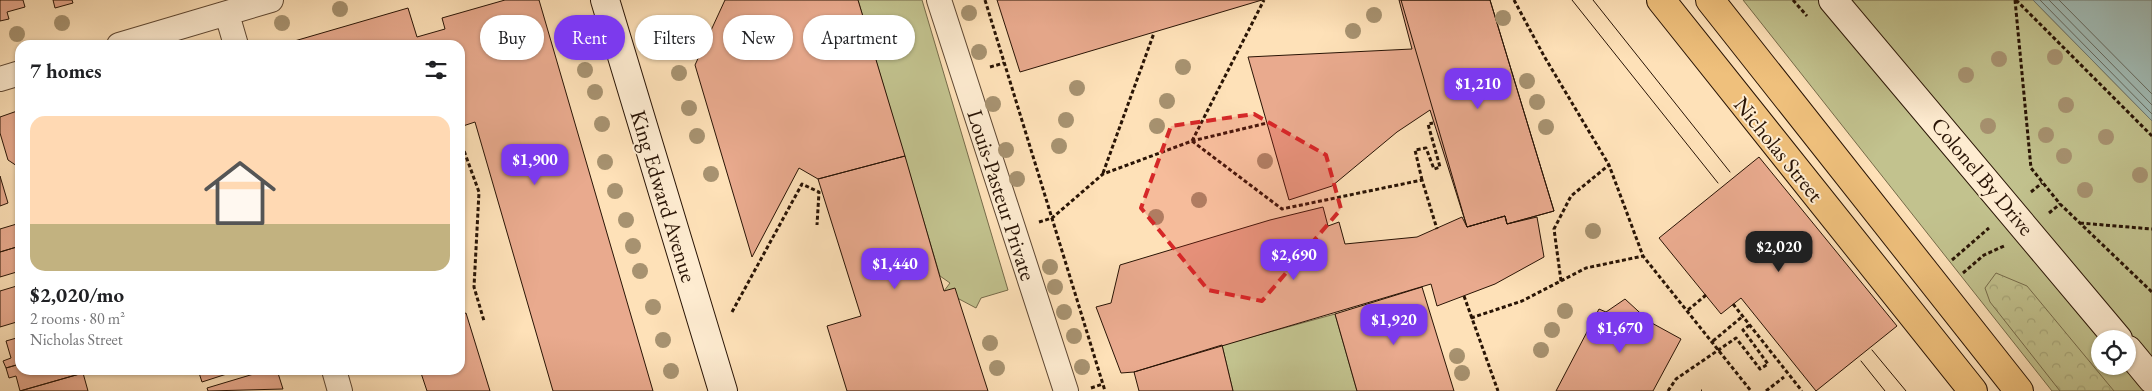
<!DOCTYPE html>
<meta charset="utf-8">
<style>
:root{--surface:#fff;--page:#f2f2f2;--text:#202124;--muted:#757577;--accent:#7c3aed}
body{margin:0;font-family:"EB Garamond",serif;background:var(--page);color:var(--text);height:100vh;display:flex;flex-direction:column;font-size:19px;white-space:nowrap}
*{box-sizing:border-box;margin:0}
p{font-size:16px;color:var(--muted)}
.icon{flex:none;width:28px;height:28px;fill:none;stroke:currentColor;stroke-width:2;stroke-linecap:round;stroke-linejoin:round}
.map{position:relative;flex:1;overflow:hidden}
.sheet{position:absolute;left:15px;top:40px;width:450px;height:335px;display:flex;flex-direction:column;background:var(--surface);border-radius:15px;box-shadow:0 1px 4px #0004}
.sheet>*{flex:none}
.guide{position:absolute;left:480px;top:15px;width:475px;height:45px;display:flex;gap:10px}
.buttons{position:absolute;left:2091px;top:330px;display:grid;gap:10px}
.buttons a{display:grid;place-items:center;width:45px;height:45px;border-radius:50%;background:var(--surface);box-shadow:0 1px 4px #0004;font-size:25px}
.price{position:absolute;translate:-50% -42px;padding:0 11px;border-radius:10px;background:var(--accent);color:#fff;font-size:16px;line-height:32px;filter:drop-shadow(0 1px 2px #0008)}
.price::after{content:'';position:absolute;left:50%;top:30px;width:15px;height:11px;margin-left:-8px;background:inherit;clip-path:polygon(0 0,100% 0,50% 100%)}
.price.on{background:#222;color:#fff}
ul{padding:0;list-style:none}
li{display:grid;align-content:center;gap:10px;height:265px;padding:0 15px}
li span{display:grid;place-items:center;height:155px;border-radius:15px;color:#555}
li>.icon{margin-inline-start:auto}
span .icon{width:90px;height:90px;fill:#fffc;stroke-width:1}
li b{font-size:21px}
h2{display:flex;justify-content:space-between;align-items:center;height:60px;padding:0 15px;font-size:21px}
.pill{padding:0 18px;border-radius:22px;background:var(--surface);box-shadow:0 1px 4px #0004;font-size:18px;line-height:45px}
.pill.on{background:var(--accent);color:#fff}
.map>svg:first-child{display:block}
.green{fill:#c2c28e;stroke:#766b4a;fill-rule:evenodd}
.forest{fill:url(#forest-crowns);stroke:#766b4a}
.water{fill:#a1bcb6;stroke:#71796f}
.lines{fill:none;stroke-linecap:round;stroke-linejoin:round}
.shore{stroke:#65685e;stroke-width:1}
.building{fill:#e9aa8e;stroke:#291405}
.minor-casing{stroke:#5e4732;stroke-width:26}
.secondary-casing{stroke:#291405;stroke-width:30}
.primary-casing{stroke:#291405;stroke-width:30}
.path{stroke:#291405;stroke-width:3;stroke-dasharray:4 2.5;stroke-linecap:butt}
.minor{stroke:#feecd1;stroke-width:24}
.secondary{stroke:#feecd1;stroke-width:28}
.primary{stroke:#efc07c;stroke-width:28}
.tram{stroke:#291405;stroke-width:1}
.tree{fill:#a79270}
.marked{fill:#d62828;fill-opacity:0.2;stroke:#d62828;stroke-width:4;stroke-dasharray:10 6;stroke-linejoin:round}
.labels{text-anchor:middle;stroke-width:4;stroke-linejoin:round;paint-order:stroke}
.street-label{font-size:22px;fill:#291405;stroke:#feecd1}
</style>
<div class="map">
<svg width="2152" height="391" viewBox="0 0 2152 391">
<defs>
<pattern id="forest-crowns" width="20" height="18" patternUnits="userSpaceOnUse" patternTransform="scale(1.25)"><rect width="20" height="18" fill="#c2c28e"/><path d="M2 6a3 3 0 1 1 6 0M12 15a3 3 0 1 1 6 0" fill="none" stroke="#a7a679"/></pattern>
</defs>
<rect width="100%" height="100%" fill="#fee1b8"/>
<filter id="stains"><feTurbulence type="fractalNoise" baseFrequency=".004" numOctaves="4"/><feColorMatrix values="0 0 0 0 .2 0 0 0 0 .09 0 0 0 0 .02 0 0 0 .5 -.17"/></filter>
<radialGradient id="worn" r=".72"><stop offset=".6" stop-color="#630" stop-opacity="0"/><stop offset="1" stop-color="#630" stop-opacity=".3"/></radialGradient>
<path class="green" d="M858,0H922L1008,290L981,298L976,308L944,291L950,283L940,276Z
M1743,0H2033L2152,121V391H2052ZM2100,339H2128V366H2100Z
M1335,314L1357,391H1233L1222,345Z"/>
<path class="forest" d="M1996,273L2027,286L2114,391H2060L1990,302L1985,288Z"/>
<path class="water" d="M2033,0H2152V121Z"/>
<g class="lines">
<path class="shore" d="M2040,0L2152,114
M2049,0L2152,105
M2059,0L2152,94"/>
</g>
<path class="building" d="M0,0H23L25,7L7,12L9,19L0,21Z
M53,0H72L73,3L55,8Z
M505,0H539L653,391H553L475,122L460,127V45H292L291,42L408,8L417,37L445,29L442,18Z
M725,0H858L905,156L818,179L799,168L752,257L695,65Z
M997,0H1262L1020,72Z
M1399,0H1490L1554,211L1507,224L1505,216L1467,227L1430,110L1397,132L1332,186L1289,200L1248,57L1412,49Z
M1401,0H1490L1554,211L1507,224L1505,216L1467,227Z
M20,110V168L8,160L0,133V117Z
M905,156L944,291L955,288L988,391H847L827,326L861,316L818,179Z
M1759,157L1897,326L1816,391L1741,298L1721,314L1659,238Z
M0,176L8,203L0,206Z
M1323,207L1328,226L1339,222L1345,244L1417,237L1462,217L1467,227L1505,216L1507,224L1537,217L1544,257L1495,284L1437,306L1431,284L1134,372L1121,373L1096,307L1111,303L1120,265L1270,220Z
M20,223V246L0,252V229Z
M20,246V271L0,277V252Z
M20,285V321L0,327V291Z
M1422,287L1454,391H1357L1335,314Z
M1625,299L1650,322L1681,339L1653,391H1556L1599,309L1606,312Z
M466,313L490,391H427L420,370H460V315Z
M20,337V364L6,368L3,361L11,358L6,341Z
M1222,345L1233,391H1139L1134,372Z
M20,364V370H82L83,373L20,391L16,376L9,378L6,368Z
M198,370H239L202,382Z
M239,370H254L241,374Z
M267,370H277L283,389L208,391L207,388Z
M83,373L88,391H20Z"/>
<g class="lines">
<defs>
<path id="minor" d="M939,0L1066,391
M227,14L236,45
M119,45L271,0
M0,79L20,73
M334,370L340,391"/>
<path id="secondary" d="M605,0L723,391
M1833,0L2118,339
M2128,350L2152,379"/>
<path id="primary" d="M1661,0L1973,391
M1710,0L2019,391"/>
</defs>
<use href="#minor" class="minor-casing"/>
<use href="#secondary" class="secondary-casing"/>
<use href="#primary" class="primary-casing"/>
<path class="path" d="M985,0L1105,391
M1514,0L1544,56L1609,165L1643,256L1751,391
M1793,0L1807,16
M2015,0L2031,168L2060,204L2152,292
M2016,0L2152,136
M990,67L1004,63
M1192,141L1282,209L1422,180L1437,229
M1192,141L1264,0
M460,148H463L479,192L474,287L484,321
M1103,173L1154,33
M1422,180L1415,150L1426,148L1434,169L1440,167L1428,124L1433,123
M2031,192L2042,183
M2049,213L2060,204
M1039,222L1052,218L1103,174L1192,141L1267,123
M2080,223L2152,229
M1952,260L1989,228
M1963,273L1984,255L2004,246
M1561,281L1554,229L1571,196L1609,165
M1464,296L1498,391
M1733,304L1802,391
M1688,310L1706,295
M732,312L802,184L819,192L817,225
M1471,318L1522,301L1586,268L1643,256
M1713,341L1743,316
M1091,388L1103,384
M1668,391L1676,379L1736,338L1760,369L1768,364L1743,330L1750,325
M1701,391H1702
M1766,391L1784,377"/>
<use href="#minor" class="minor"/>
<use href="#secondary" class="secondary"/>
<use href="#primary" class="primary"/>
<path class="tram" d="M1572,0L1718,183
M1593,0L1730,172
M1872,350L1906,391
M1861,361L1885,391"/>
</g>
<g class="tree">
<circle cx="340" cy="9" r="8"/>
<circle cx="969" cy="13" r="8"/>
<circle cx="1374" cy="15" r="8"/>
<circle cx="1503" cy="18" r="8"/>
<circle cx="62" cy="23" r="8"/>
<circle cx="282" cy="23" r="8"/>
<circle cx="1353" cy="31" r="8"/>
<circle cx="17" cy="34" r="8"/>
<circle cx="576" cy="37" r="8"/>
<circle cx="670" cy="45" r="8"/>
<circle cx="979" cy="52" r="8"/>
<circle cx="2055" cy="57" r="8"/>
<circle cx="1999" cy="59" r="8"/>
<circle cx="1183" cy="67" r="8"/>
<circle cx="585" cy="70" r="8"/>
<circle cx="679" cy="73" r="8"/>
<circle cx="1966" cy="75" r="8"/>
<circle cx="1527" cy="81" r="8"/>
<circle cx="1077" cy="88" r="8"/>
<circle cx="595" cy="92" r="8"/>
<circle cx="1167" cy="101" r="8"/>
<circle cx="1537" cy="102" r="8"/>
<circle cx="993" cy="104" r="8"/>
<circle cx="2066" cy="105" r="8"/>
<circle cx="689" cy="108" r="8"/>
<circle cx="1066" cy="120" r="8"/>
<circle cx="602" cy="124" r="8"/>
<circle cx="1157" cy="126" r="8"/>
<circle cx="1988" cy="126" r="8"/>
<circle cx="1546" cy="127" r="8"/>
<circle cx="2046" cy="135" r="8"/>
<circle cx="697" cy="136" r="8"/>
<circle cx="2106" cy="137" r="8"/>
<circle cx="1059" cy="146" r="8"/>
<circle cx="1006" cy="150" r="8"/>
<circle cx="2064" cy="156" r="8"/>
<circle cx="1265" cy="161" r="8"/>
<circle cx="605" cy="162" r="8"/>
<circle cx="711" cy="174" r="8"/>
<circle cx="2140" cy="175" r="8"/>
<circle cx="1017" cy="179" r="8"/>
<circle cx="2085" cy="190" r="8"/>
<circle cx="615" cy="191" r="8"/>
<circle cx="1199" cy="200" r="8"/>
<circle cx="1156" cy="217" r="8"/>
<circle cx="626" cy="220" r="8"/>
<circle cx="1593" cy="231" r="8"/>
<circle cx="633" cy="246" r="8"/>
<circle cx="1050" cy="267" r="8"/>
<circle cx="640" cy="271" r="8"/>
<circle cx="1055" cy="287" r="8"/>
<circle cx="653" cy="307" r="8"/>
<circle cx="1565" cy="311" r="8"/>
<circle cx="1064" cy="312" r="8"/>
<circle cx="1552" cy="330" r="8"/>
<circle cx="1074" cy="336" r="8"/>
<circle cx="663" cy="340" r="8"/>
<circle cx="990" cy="343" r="8"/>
<circle cx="1541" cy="350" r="8"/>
<circle cx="1457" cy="356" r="8"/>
<circle cx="1082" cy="367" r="8"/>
<circle cx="997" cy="368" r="8"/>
<circle cx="671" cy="371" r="8"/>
<circle cx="1462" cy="373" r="8"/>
</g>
<path class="marked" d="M1254,114L1326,155L1341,209L1262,301L1208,290L1141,208L1171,126Z"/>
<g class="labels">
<g class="street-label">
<text transform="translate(1779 149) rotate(51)" y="8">Nicholas Street</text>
<text transform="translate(1983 176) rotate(50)" y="8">Colonel By Drive</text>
<text transform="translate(1002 195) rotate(72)" y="8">Louis-Pasteur Private</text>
<text transform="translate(664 196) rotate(73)" y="8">King Edward Avenue</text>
</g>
</g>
<rect width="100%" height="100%" filter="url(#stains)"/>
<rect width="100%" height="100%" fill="url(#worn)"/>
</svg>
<div class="buttons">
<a><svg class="icon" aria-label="locate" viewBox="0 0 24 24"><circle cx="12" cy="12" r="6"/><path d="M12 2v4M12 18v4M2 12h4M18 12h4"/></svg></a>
</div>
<b class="price" style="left:1478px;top:110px">$1,210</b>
<b class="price" style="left:535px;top:186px">$1,900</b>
<b class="price on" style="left:1779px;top:273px">$2,020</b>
<b class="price" style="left:1294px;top:281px">$2,690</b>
<b class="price" style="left:895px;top:290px">$1,440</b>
<b class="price" style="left:1394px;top:346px">$1,920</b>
<b class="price" style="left:1620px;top:354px">$1,670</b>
<div class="guide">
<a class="pill">Buy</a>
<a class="pill on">Rent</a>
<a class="pill">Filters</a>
<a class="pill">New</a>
<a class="pill">Apartment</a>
</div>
<section class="sheet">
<h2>7 homes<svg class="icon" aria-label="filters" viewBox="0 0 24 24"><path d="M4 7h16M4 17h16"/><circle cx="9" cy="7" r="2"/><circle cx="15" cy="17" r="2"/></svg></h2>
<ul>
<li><span style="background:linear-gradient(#ffd9b3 70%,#c2b280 0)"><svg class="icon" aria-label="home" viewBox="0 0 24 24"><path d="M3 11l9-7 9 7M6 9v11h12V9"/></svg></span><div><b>$2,020/mo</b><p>2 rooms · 80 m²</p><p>Nicholas Street</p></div></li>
</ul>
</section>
</div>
